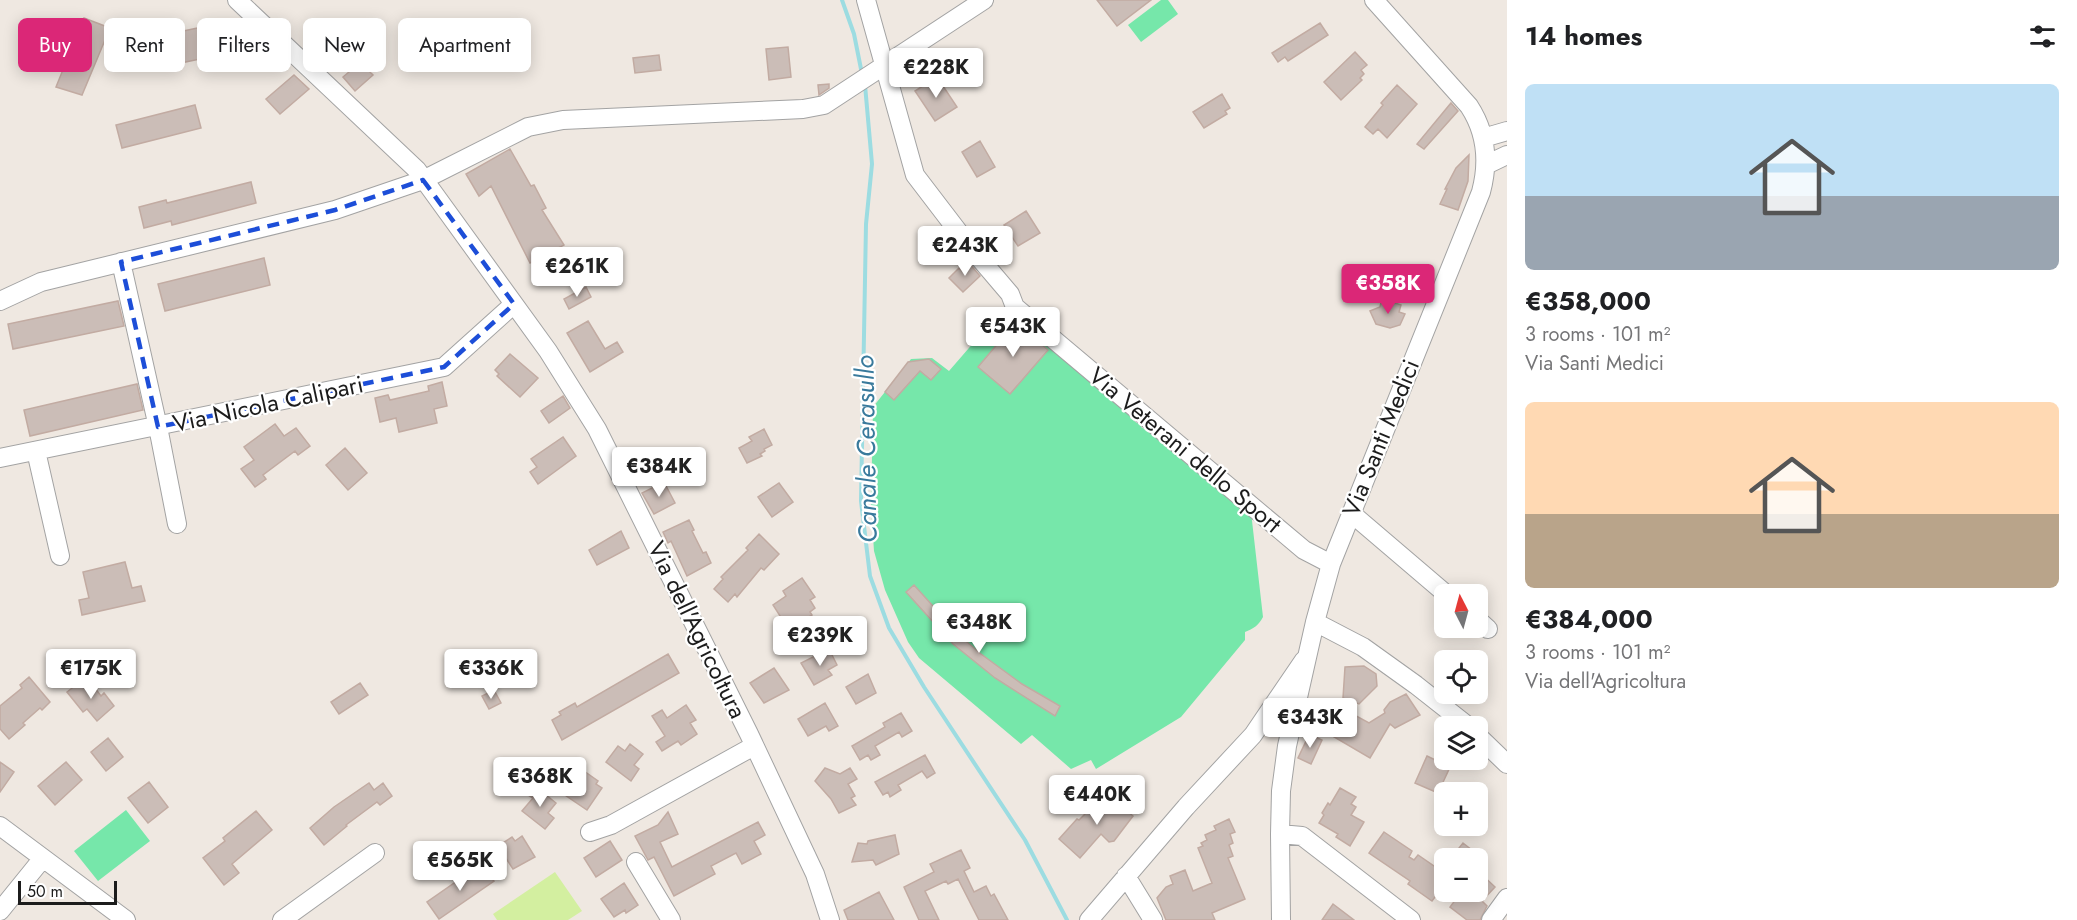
<!DOCTYPE html>
<meta charset="utf-8">
<style>
:root{--surface:#fff;--page:#f2f2f2;--text:#202124;--muted:#757577;--accent:#db2777}
body{margin:0;font-family:Jost,sans-serif;background:var(--page);color:var(--text);height:100vh;display:flex;flex-direction:column;font-size:22px;white-space:nowrap}
*{box-sizing:border-box;margin:0}
p{font-size:20px;color:var(--muted)}
.icon{flex:none;width:33px;height:33px;fill:none;stroke:currentColor;stroke-width:2;stroke-linecap:round;stroke-linejoin:round}
.map{position:relative;flex:1;overflow:hidden}
.details{display:flex;flex-direction:column;background:var(--surface);width:570px}
.details>*{flex:none}
.guide{position:absolute;left:18px;top:18px;width:570px;height:54px;display:flex;gap:12px}
.needle{width:39px;rotate:354deg}
.fabs{position:absolute;left:1434px;top:584px;display:grid;gap:12px}
.fabs a{display:grid;place-items:center;width:54px;height:54px;border-radius:9px;background:var(--surface);box-shadow:0 3px 15px #0003;font-size:30px}
.scale{position:absolute;left:18px;bottom:15px;width:99px;box-sizing:border-box;padding-left:6px;border:3px solid #1c1c1c;border-top:0;font-size:16px;line-height:21px;white-space:nowrap;color:#1c1c1c;-webkit-text-stroke:4px #fff;paint-order:stroke}
.price{position:absolute;translate:-50% -51px;padding:0 14px;border-radius:6px;background:#fff;color:#222;font-size:20px;line-height:39px;filter:drop-shadow(0 2px 3px #0008)}
.price::after{content:'';position:absolute;left:50%;top:36px;width:18px;height:14px;margin-left:-9px;background:inherit;clip-path:polygon(0 0,100% 0,50% 100%)}
.price.active{background:var(--accent);color:#fff}
ul{padding:0;list-style:none}
li{display:grid;align-content:center;gap:12px;height:318px;padding:0 18px}
li span{display:grid;place-items:center;height:186px;border-radius:9px;color:#555}
li>.icon{margin-inline-start:auto}
span .icon{width:108px;height:108px;fill:#fffc;stroke-width:1}
li b{font-size:26px}
h2{display:flex;justify-content:space-between;align-items:center;height:72px;padding:0 18px;font-size:26px}
.chip{padding:0 21px;border-radius:9px;background:var(--surface);box-shadow:0 3px 15px #0003;font-size:21px;line-height:54px}
.chip.active{background:var(--accent);color:#fff}
main{display:flex;flex:1;min-height:0}
.map>svg:first-child{display:block}
.grass{fill:#d3efa0}
.pitch{fill:#76e7aa}
.lines{fill:none;stroke-linecap:round;stroke-linejoin:round}
.stream{stroke:#9cdce1;stroke-width:4}
.building{fill:#cbbdb7;stroke:#c2aba2;stroke-width:1.5}
.minor-casing{stroke:#a3a3a3;stroke-width:20}
.minor{stroke:#fff;stroke-width:18}
.marked{fill:none;stroke:#1d4ed8;stroke-width:4.5;stroke-dasharray:12 8;stroke-linejoin:round}
.labels{text-anchor:middle;stroke-width:4.5;stroke-linejoin:round;paint-order:stroke}
.street-label{font-size:24px;fill:#1c1c1c;stroke:#fff}
.water-label{font-size:26px;font-style:italic;fill:#397a9c;stroke:#fff}
</style>
<main>
<div class="map">
<svg width="1507" height="920" viewBox="0 0 1507 920">
<rect width="100%" height="100%" fill="#efe8e1"/>
<path class="grass" d="M555,872L582,911L568,920H497L493,914Z"/>
<path class="pitch" d="M1161,0H1168L1178,14L1141,42L1128,25Z
M1001,311L1011,320L1014,317L1131,414L1130,418L1137,423L1141,422V427L1146,430H1150L1251,512L1263,617C1259,625 1253,629 1245,632V640L1181,717L1096,769L1091,760L1071,769L1032,735L1021,744L919,658L908,642L885,590L874,551L871,506L873,407L911,359L932,358L949,371Z
M126,810L150,841L98,881L74,851Z"/>
<g class="lines">
<path class="stream" d="M842,0L854,34L862,74
M865,85L872,164L866,224L861,501L870,576L889,628L924,687L1025,840L1067,920"/>
</g>
<path class="building" d="M1097,0H1151L1117,26Z
M84,18L110,28L82,95L56,87Z
M226,22L233,52L143,71L136,41Z
M1320,23L1328,35L1288,61L1285,57L1278,62L1272,53Z
M788,47L791,77L769,80L766,49Z
M1355,52L1367,65L1361,70L1364,74L1360,78L1362,80L1341,100L1324,82Z
M369,55L378,65L370,72L373,75L355,91L343,77Z
M659,55L661,70L635,73L633,58Z
M294,75L309,89L280,114L266,99Z
M937,77L957,107L935,121L915,91Z
M829,84V88L819,95L818,85Z
M1397,85L1417,104L1387,138L1378,129L1373,134L1365,127L1383,105L1381,103Z
M1222,94L1230,108L1225,111L1227,114L1204,128L1193,112Z
M1451,103L1458,111L1424,149L1417,144Z
M195,105L201,128L122,148L116,125Z
M980,141L995,167L977,177L962,152Z
M510,149L531,186L534,185L546,208L542,210L564,245L530,263L491,186L479,196L466,174Z
M1469,155L1468,181L1458,210L1440,204L1447,189H1445L1456,168Z
M251,182L256,203L172,225L171,221L144,228L139,207L166,200L167,203Z
M1026,211L1040,233L1018,246L1004,225Z
M264,258L270,285L165,311L158,284Z
M969,263L980,276L963,292L949,278L959,268L962,271Z
M586,287L591,297L569,309L564,299Z
M1382,299L1401,305L1399,312L1405,314L1400,325L1390,328L1376,324L1370,311L1380,307Z
M118,301L124,326L13,349L8,324Z
M588,321L605,349L617,342L623,352L590,372L567,333Z
M1016,322L1048,350L1010,394L978,367Z
M510,354L538,378L520,397L497,376L499,374L495,370Z
M929,359L941,369L931,380L920,371L894,400L885,392L908,362Z
M442,382L447,406L434,409L437,423L399,432L396,418L380,422L375,398L388,395L390,400L429,391L428,386Z
M137,384L143,410L30,436L24,410Z
M563,396L570,408L549,423L541,411Z
M275,424L284,436L296,428L310,446L298,455L295,451L263,475L266,479L255,487L241,469L254,460L244,447Z
M764,429L772,445L764,449L765,451L760,454L762,456L747,463L739,448L752,441L749,437Z
M563,437L576,456L538,484L530,472L537,467L531,459Z
M345,448L367,473L348,490L326,465Z
M664,482L675,503L654,514L642,493Z
M779,483L793,502L772,517L758,497Z
M689,520L694,530L692,531L703,553L706,552L711,563L687,576L671,541L668,543L663,532Z
M621,531L629,548L597,565L589,550Z
M759,534L779,554L764,570L761,568L737,597L735,594L728,602L714,589L723,579L721,577L748,550L746,548Z
M125,562L132,588L141,586L145,601L82,615L79,600L89,598L83,572Z
M802,578L815,597L810,600L815,608L810,612L812,615L789,630L773,605L786,596L783,591Z
M914,585L960,636L981,654L1022,684L1060,706L1055,716L995,678L953,644L906,592Z
M829,649L837,665L828,670L832,675L814,685L801,663Z
M668,654L679,673L562,740L552,720L561,715L559,712L575,703L577,707Z
M1364,666L1376,674L1377,686L1359,704L1343,698L1345,667Z
M774,668L789,690L764,703L750,683Z
M868,674L876,693L856,704L846,687Z
M29,677L50,702L42,710L40,708L23,723L25,725L9,739L0,729V706L22,688L20,685Z
M81,681L87,688L92,684L101,696L104,693L114,706L97,721L87,709L83,712L67,692Z
M360,683L368,695L339,714L331,702Z
M494,690L501,703L489,709L482,696Z
M1406,694L1420,715L1395,728L1390,724L1370,758L1329,734L1335,722L1341,726L1349,712L1369,723L1385,713L1384,710L1390,702Z
M825,703L838,726L829,731L826,726L808,736L798,719Z
M686,705L696,720L690,723L697,734L681,745L678,741L662,751L656,742L665,736L652,716L662,710L667,718Z
M901,713L912,731L902,737L899,732L875,746L880,755L871,760L868,755L860,760L852,746L885,727L883,723Z
M1311,735L1322,740L1311,764L1298,758L1308,737L1310,738Z
M108,738L123,757L106,771L91,752Z
M630,744L643,754L634,765L639,769L631,781L606,762L618,746L625,751Z
M925,755L935,773L927,778L922,771L898,785L901,790L890,797L888,792L883,795L875,782Z
M1427,756L1450,767L1438,793L1415,783Z
M0,762L14,772L0,792Z
M66,762L82,780L55,805L38,786Z
M825,768L840,774L850,768L857,779L848,784L855,796L851,798L856,805L839,813L831,799L815,781Z
M584,771L598,781L596,784L602,788L587,810L562,793L576,773L580,776Z
M149,782L168,807L148,823L128,798Z
M369,783L374,790L383,783L392,796L380,805L377,802L346,825L347,826L324,845L310,828L334,807Z
M535,786L556,803L548,813L554,818L545,829L522,811L533,798L528,795Z
M1340,788L1356,797L1351,804L1356,807L1351,815L1364,822L1350,846L1336,837L1338,834L1319,823L1324,815L1322,813L1328,803L1330,805Z
M1109,796L1133,816L1114,841L1109,842L1101,834L1080,858L1059,839L1077,819L1079,820L1089,810L1091,812L1100,802L1103,803Z
M256,811L272,830L232,864L239,873L224,885L203,858L225,841L223,838Z
M668,812L678,834L660,842L672,867L758,822L765,835L754,841L761,854L742,864L736,853L711,866L715,874L674,896L654,857L648,860L635,836L658,825Z
M1229,819L1235,832L1230,834L1233,843L1229,845L1233,856L1228,858L1245,899L1212,913L1215,920H1166L1157,898L1166,887L1173,884L1170,876L1185,870L1193,891L1212,883L1198,848L1203,846L1201,843L1207,840L1205,835L1216,830L1214,826Z
M1384,832L1412,851L1409,857L1414,860L1418,855L1444,873V885L1432,901L1408,884L1410,881L1369,853Z
M895,835L899,854L876,865L873,860L852,862L858,843L867,844L868,841Z
M522,836L535,857L513,869L498,846L512,837L515,841Z
M610,841L622,860L596,877L584,858Z
M1463,843L1472,850L1465,858H1462L1455,853Z
M961,850L970,868L964,871L974,892L986,886L991,896L994,894L1008,920H979L958,879L948,884L946,881L925,891L939,920H919L904,887L934,872L930,864Z
M480,865L494,881L439,919L427,902Z
M1478,871L1495,887L1482,901L1487,906L1480,920H1467L1450,907L1462,891H1478Z
M624,883L638,905L626,913L625,910L614,917L601,899Z
M879,892L894,920H848L844,910Z
M1333,904L1354,920H1322Z"/>
<g class="lines">
<defs>
<path id="minor" d="M237,0L417,170L548,351L597,429L749,734L815,874L830,920
M866,0L915,175L970,247L1010,294L1015,307L1304,550L1331,564
M1483,138L1507,131
M1486,165L1507,155
M121,262L158,427L177,524
M0,301L41,282L335,210L423,180L528,127L563,120L803,109L824,105L984,0
M36,451L60,556
M0,458L444,367L514,304
M1351,513L1446,594
M1478,620L1488,629
M1315,622L1363,647L1416,685L1468,726
M1478,736L1507,764
M0,826L126,920
M590,832L611,825L754,746
M1280,834L1302,836L1411,920
M636,862L671,920
M1126,876L1153,920
M0,911L43,858
M282,920L375,853
M1089,920L1186,807L1253,735L1304,660
M1281,920L1280,834L1281,791L1287,746L1315,622L1331,564L1481,192C1489,162 1486,132 1469,106L1374,0
M1491,920L1507,898"/>
</defs>
<use href="#minor" class="minor-casing"/>
<use href="#minor" class="minor"/>
</g>
<path class="marked" d="M423,180L514,304L444,367L158,427L121,262L335,210Z"/>
<g class="labels">
<g class="street-label">
<text transform="translate(268 404) rotate(-12)" y="8">Via Nicola Calipari</text>
<text transform="translate(1381 438) rotate(-68)" y="8">Via Santi Medici</text>
<text transform="translate(1185 450) rotate(40)" y="8">Via Veterani dello Sport</text>
<text transform="translate(697 630) rotate(64)" y="8">Via dell'Agricoltura</text>
</g>
<g class="water-label">
<text transform="translate(866 449) rotate(-91)" y="9">Canale Cerasullo</text>
</g>
</g>
</svg>
<div class="fabs">
<a><svg class="needle" viewBox="-14 -14 28 28"><path d="M0-13l5 13h-10z" fill="#e53935"/><path d="M0 13l5-13h-10z" fill="#757577"/></svg></a>
<a><svg class="icon" aria-label="locate" viewBox="0 0 24 24"><circle cx="12" cy="12" r="6"/><path d="M12 2v4M12 18v4M2 12h4M18 12h4"/></svg></a>
<a><svg class="icon" aria-label="layers" viewBox="0 0 24 24"><path d="M12 4l9 5-9 5-9-5zM3 14l9 5 9-5"/></svg></a>
<a>+</a>
<a>−</a>
</div>
<div class="scale">50 m</div>
<b class="price" style="left:936px;top:99px">€228K</b>
<b class="price" style="left:965px;top:277px">€243K</b>
<b class="price" style="left:577px;top:298px">€261K</b>
<b class="price active" style="left:1388px;top:315px">€358K</b>
<b class="price" style="left:1013px;top:358px">€543K</b>
<b class="price" style="left:659px;top:498px">€384K</b>
<b class="price" style="left:979px;top:654px">€348K</b>
<b class="price" style="left:820px;top:667px">€239K</b>
<b class="price" style="left:91px;top:700px">€175K</b>
<b class="price" style="left:491px;top:700px">€336K</b>
<b class="price" style="left:1310px;top:749px">€343K</b>
<b class="price" style="left:540px;top:808px">€368K</b>
<b class="price" style="left:1097px;top:826px">€440K</b>
<b class="price" style="left:460px;top:892px">€565K</b>
<div class="guide">
<a class="chip active">Buy</a>
<a class="chip">Rent</a>
<a class="chip">Filters</a>
<a class="chip">New</a>
<a class="chip">Apartment</a>
</div>
</div>
<section class="details">
<h2>14 homes<svg class="icon" aria-label="filters" viewBox="0 0 24 24"><path d="M4 7h16M4 17h16"/><circle cx="9" cy="7" r="2"/><circle cx="15" cy="17" r="2"/></svg></h2>
<ul>
<li><span style="background:linear-gradient(#bfe0f5 60%,#9aa5b1 0)"><svg class="icon" aria-label="home" viewBox="0 0 24 24"><path d="M3 11l9-7 9 7M6 9v11h12V9"/></svg></span><div><b>€358,000</b><p>3 rooms · 101 m²</p><p>Via Santi Medici</p></div></li>
<li><span style="background:linear-gradient(#ffd9b3 60%,#b9a48a 0)"><svg class="icon" aria-label="home" viewBox="0 0 24 24"><path d="M3 11l9-7 9 7M6 9v11h12V9"/></svg></span><div><b>€384,000</b><p>3 rooms · 101 m²</p><p>Via dell'Agricoltura</p></div></li>
</ul>
</section>
</main>
